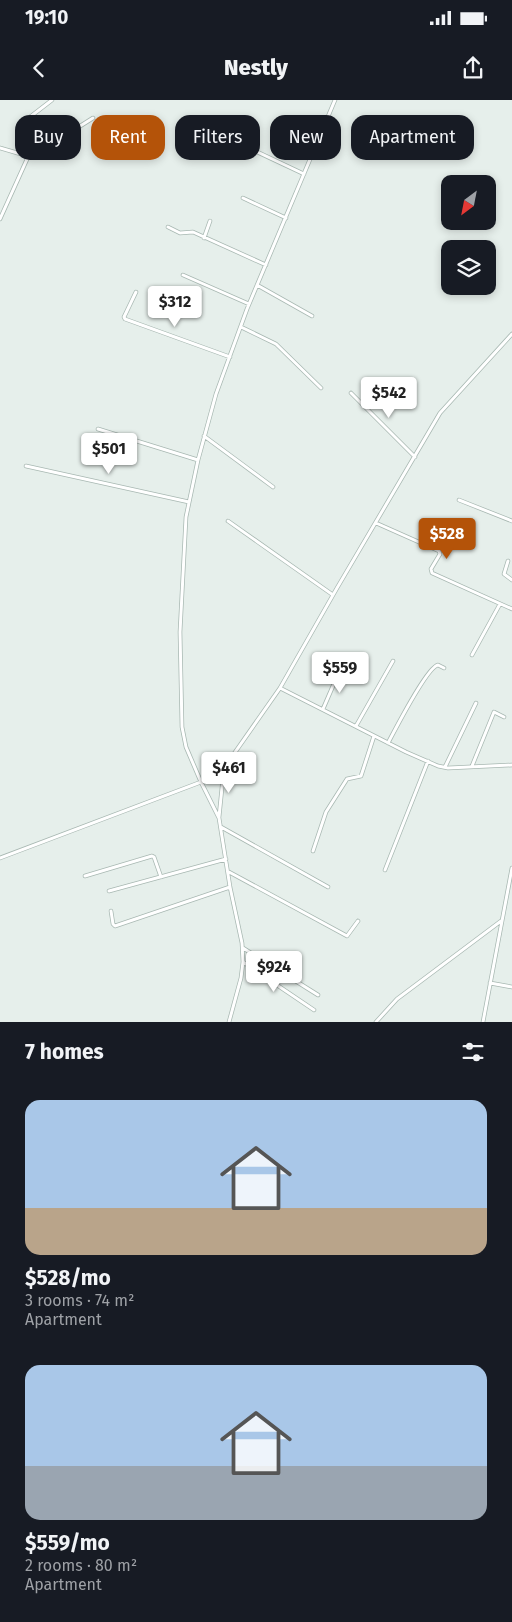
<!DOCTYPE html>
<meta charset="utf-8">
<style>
:root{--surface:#171b24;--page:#20242c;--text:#f1f3f6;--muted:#9ea1a6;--accent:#b45309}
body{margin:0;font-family:"Fira Sans",sans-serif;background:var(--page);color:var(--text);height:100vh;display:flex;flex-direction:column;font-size:19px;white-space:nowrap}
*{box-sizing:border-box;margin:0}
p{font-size:16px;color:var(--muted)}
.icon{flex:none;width:28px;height:28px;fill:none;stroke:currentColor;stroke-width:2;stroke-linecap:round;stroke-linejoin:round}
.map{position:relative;height:922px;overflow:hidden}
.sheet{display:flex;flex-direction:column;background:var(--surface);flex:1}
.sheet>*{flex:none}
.top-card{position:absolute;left:15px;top:15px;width:482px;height:45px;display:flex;gap:10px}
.needle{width:32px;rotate:212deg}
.fabs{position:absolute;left:441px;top:75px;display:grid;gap:10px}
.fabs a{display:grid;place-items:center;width:55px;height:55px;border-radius:10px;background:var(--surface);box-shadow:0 2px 8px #0003;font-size:25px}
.price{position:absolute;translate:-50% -42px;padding:0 11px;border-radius:5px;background:#fff;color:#222;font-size:16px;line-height:32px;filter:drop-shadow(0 1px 2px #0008)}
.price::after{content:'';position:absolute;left:50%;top:30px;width:15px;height:11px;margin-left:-8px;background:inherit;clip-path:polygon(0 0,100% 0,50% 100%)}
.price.selected{background:var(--accent);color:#fff}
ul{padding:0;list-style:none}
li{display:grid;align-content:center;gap:10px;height:265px;padding:0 25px}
li span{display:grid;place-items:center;height:155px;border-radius:15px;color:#555}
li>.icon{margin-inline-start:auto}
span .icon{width:90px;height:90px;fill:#fffc;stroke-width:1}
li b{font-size:21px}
h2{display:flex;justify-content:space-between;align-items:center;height:60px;padding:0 25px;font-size:21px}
.tag{padding:0 18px;border-radius:15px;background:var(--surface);box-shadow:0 2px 8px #0003;font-size:18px;line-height:45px}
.tag.selected{background:var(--accent);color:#fff}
.status{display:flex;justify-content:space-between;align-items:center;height:35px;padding:0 25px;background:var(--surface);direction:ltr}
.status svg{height:14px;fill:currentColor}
header{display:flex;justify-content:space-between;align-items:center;height:65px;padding:0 25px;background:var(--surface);font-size:22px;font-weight:800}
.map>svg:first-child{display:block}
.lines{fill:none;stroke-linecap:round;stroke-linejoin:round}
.minor-casing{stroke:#a8b8b2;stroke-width:4.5}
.minor{stroke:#fff;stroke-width:3}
</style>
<div class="status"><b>19:10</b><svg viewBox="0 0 49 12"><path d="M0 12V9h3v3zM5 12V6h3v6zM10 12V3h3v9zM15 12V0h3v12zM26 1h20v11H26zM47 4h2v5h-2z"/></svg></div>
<header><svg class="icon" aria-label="back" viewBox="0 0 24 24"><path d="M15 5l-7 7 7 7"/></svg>Nestly<svg class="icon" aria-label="share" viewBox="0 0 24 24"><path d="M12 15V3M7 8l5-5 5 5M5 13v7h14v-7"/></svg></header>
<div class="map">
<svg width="512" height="922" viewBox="0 0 512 922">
<rect width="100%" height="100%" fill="#e6efeb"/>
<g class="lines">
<defs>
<path id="minor" d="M234,41L304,74
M0,48L31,57L93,18
M243,98L286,118
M0,119L28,57L30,17L52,0
M168,127L180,133L193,132L266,165
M204,138L210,121
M183,175L249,204
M257,185L312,216
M136,192L124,217L125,219L230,257
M241,227L276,244L321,288
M351,293L415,357
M98,329L198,360
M204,336L273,387
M26,366L189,402
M459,400L512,421
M228,421L333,495
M376,423L439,451L440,454L431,469L432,473L512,509
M508,461L504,474L512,480
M472,555L500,504
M280,588L337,488L440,313L512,234
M323,609L339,572
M356,626L393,561
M388,643C395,630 427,567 438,565L444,568
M472,666L494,612L504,617
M445,667L476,603
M219,717L224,668
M221,727L328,787
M313,751L326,712L347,679L361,676L374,636
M0,758L201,682L224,668L280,588L406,652L438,666L448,668L512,665
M385,770L428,661
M229,772L347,836L358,821
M85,776L152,756L154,757L161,777
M109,791L226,759
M111,811L113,824L115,826L230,787
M243,848L318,895
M243,862L314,910
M490,883L512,887
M229,922L241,878L243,862L242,843L230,787L219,718L201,682L186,647L182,627L180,532L186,417L198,360L216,294L247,209L335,0
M376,922L397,899L501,821
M483,922L512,768"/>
</defs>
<use href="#minor" class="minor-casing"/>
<use href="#minor" class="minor"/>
</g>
</svg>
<div class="fabs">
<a><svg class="needle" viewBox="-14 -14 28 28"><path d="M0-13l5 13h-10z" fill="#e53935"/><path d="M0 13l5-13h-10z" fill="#9ea1a6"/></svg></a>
<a><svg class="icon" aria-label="layers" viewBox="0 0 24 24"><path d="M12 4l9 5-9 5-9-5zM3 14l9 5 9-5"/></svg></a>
</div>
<b class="price" style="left:175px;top:228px">$312</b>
<b class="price" style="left:389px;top:319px">$542</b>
<b class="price" style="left:109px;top:375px">$501</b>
<b class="price selected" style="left:447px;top:460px">$528</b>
<b class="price" style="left:340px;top:594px">$559</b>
<b class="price" style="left:229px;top:694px">$461</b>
<b class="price" style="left:274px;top:893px">$924</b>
<div class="top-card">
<a class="tag">Buy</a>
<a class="tag selected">Rent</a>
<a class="tag">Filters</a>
<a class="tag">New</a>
<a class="tag">Apartment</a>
</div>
</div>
<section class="sheet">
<h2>7 homes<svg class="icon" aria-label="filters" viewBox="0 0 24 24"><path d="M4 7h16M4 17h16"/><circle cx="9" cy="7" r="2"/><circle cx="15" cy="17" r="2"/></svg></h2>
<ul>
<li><span style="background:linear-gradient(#a9c7e8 70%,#b9a48a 0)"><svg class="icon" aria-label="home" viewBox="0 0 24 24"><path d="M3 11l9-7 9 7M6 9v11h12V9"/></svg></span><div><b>$528/mo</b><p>3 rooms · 74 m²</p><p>Apartment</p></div></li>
<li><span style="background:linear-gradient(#a9c7e8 65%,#9aa5b1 0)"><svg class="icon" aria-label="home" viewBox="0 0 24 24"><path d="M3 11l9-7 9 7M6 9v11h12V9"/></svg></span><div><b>$559/mo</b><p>2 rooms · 80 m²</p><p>Apartment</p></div></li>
</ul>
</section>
